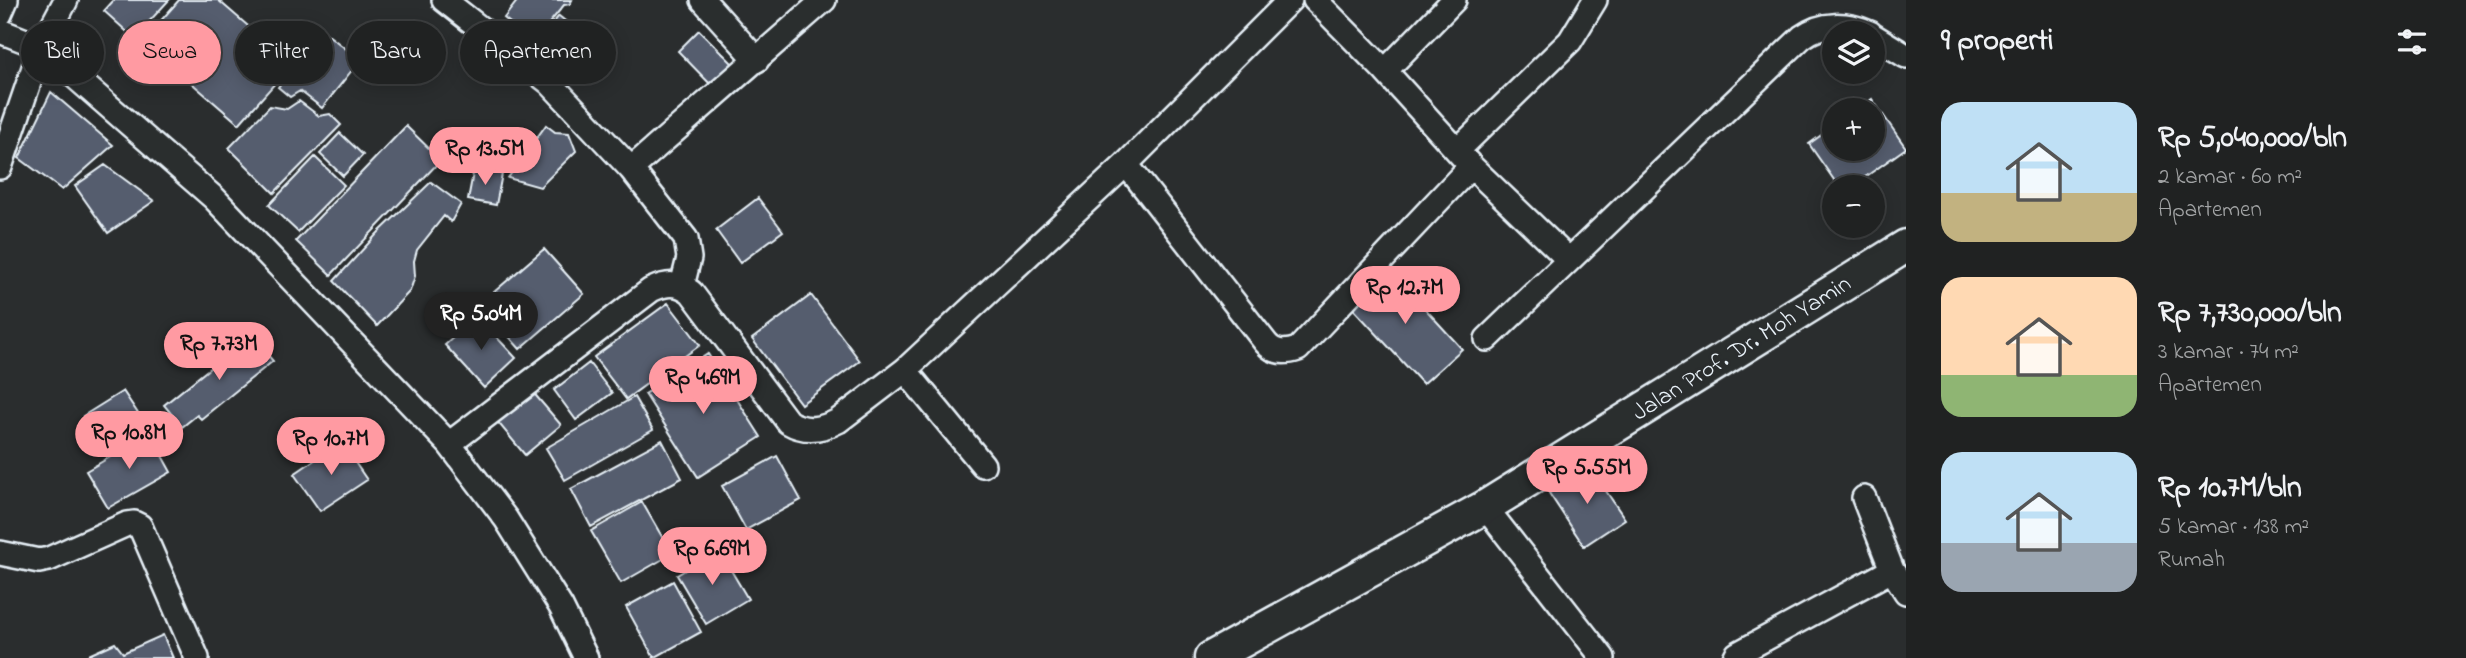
<!DOCTYPE html>
<html lang="id">
<meta charset="utf-8">
<style>
:root{--surface:#202222;--page:#282a2a;--text:#f1f3f6;--muted:#a2a4a5;--line:#3d3f40;--accent:#ff9aa2}
body{margin:0;font-family:"Indie Flower",sans-serif;background:var(--page);color:var(--text);height:100vh;display:flex;flex-direction:column;font-size:26px;white-space:nowrap}
*{box-sizing:border-box;margin:0}
p{font-size:23px;color:var(--muted)}
.icon{flex:none;width:38px;height:38px;fill:none;stroke:currentColor;stroke-width:2;stroke-linecap:round;stroke-linejoin:round}
.map{position:relative;flex:1;overflow:hidden}
.side{display:flex;flex-direction:column;background:var(--surface);width:560px}
.side>*{flex:none}
.guide{position:absolute;left:21px;top:21px;width:665px;height:63px;display:flex;gap:14px}
.buttons{position:absolute;left:1822px;top:21px;display:grid;gap:14px}
.buttons a{display:grid;place-items:center;width:63px;height:63px;border-radius:50%;background:var(--surface);box-shadow:0 4px 18px #0003,0 0 0 2px var(--line);font-size:35px}
.price{position:absolute;translate:-50% -60px;padding:0 16px;border-radius:24px;background:var(--accent);color:#111;font-size:23px;line-height:46px;filter:drop-shadow(0 2px 4px #0008)}
.price::after{content:'';position:absolute;left:50%;top:42px;width:21px;height:16px;margin-left:-10px;background:inherit;clip-path:polygon(0 0,100% 0,50% 100%)}
.price.current{background:#222;color:#fff}
ul{padding:0;list-style:none}
li{display:flex;align-items:center;gap:21px;height:175px;padding:0 35px}
li span{display:grid;place-items:center;flex:none;width:196px;height:140px;border-radius:21px;color:#555}
li>.icon{margin-inline-start:auto}
span .icon{width:84px;height:84px;fill:#fffc;stroke-width:1}
li b{font-size:30px}
h2{display:flex;justify-content:space-between;align-items:center;height:84px;padding:0 35px;font-size:30px}
.pill{padding:0 24px;border-radius:32px;background:var(--surface);box-shadow:0 4px 18px #0003,0 0 0 2px var(--line);font-size:24px;line-height:63px}
.pill.current{background:var(--accent);color:#111}
main{display:flex;flex:1;min-height:0}
.map>svg:first-child{display:block}
.building{fill:#555d6e;stroke:#e8f1f8;stroke-width:2}
.lines{fill:none;stroke-linecap:round;stroke-linejoin:round}
.street-casing{stroke:#e8f1f8;stroke-width:28}
.secondary-casing{stroke:#e8f1f8;stroke-width:37}
.street{stroke:#2a2d2e;stroke-width:23}
.secondary{stroke:#2a2d2e;stroke-width:32}
.labels{text-anchor:middle;stroke-width:5;stroke-linejoin:round;paint-order:stroke}
.street-label{font-size:24px;fill:#e8f1f8;stroke:#2a2d2e}
</style>
<main>
<div class="map">
<svg width="1906" height="658" viewBox="0 0 1906 658">
<rect width="100%" height="100%" fill="#2a2d2e"/>
<filter id="ink" filterUnits="userSpaceOnUse"><feTurbulence type="fractalNoise" baseFrequency=".0143" numOctaves="2"/><feDisplacementMap in="SourceGraphic" scale="14" xChannelSelector="R" yChannelSelector="G"/><feConvolveMatrix kernelMatrix="1 2 1 2 8 2 1 2 1" color-interpolation-filters="sRGB"/></filter>
<g filter="url(#ink)">
<path class="building" d="M114,0H169L134,38L104,11Z
M179,0H218L292,64L239,124L143,41Z
M518,0H572L570,4L564,5L534,42L504,18Z
M559,16L595,45L572,73L536,43Z
M699,30L735,66L714,88L678,51Z
M323,31L360,60L322,108L300,91L290,97L278,87Z
M51,92L113,145L62,190L19,158Z
M1872,99L1906,148L1851,187H1839L1809,144L1834,126V149H1872V110H1857Z
M299,101L319,116L330,114L341,125L274,193L229,148L270,106L287,109Z
M546,125L555,132L569,133L576,151L540,187L508,178Z
M406,126L441,160L331,275L296,241Z
M340,133L363,155L343,176L320,154Z
M315,157L344,185L298,232L269,205Z
M105,165L154,201L108,233L75,186Z
M474,168L502,174L496,205L468,200Z
M431,182L461,204L451,222L444,216L417,250L414,261L415,276L410,291L377,326L334,281L377,234Z
M758,198L783,231L740,263L716,230Z
M544,249L584,294L520,349L480,304Z
M1387,267L1462,349L1423,384L1348,303Z
M811,295L860,361L801,404L752,339Z
M668,303L700,345L626,399L594,357Z
M477,316L516,358L484,388L445,345Z
M251,335L273,361L201,419L197,415L182,427L164,405Z
M708,354L761,437L698,477L645,394Z
M589,363L612,393L576,420L554,390Z
M531,390L561,425L525,455L496,420Z
M123,391L147,427L107,453L83,416Z
M634,397L653,430L565,480L546,448Z
M150,434L171,472L108,508L86,471Z
M662,440L682,478L591,527L571,489Z
M341,442L367,480L320,511L294,474Z
M777,456L801,500L746,530L722,486Z
M1589,466L1625,519L1584,546L1549,493Z
M642,502L672,554L621,583L591,531Z
M719,550L748,599L706,624L677,575Z
M673,581L701,632L654,658L626,607Z
M163,635L173,658H82L115,643L123,653Z"/>
<g class="lines">
<defs>
<path id="street" d="M444,0L550,83L631,169L686,239L689,258L682,286
M703,0L757,60
M1315,0L1385,71L1471,166L1569,260
M0,14L6,0
M0,31L41,47L214,198L449,444L506,519L561,607L586,658
M1872,35L1906,56
M1385,71L1454,0
M1458,150L1570,41L1595,0
M1126,164L1266,343C1275,354 1286,353 1298,349L1471,166
M0,167L41,47L66,0
M631,169L824,0
M1487,339L1802,37C1822,22 1847,23 1870,33
M905,370L983,465
M449,444L651,290C667,283 677,282 691,292L788,422C805,432 821,430 838,421L905,370L1126,164L1290,0
M1864,498L1892,570L1906,592
M1485,507L1603,658
M0,553L39,561L49,559L127,524L134,523L140,526L197,658
M1735,658L1737,654L1892,570"/>
<path id="secondary" d="M1211,658L1485,507L1906,246"/>
</defs>
<use href="#street" class="street-casing"/>
<use href="#secondary" class="secondary-casing"/>
<use href="#street" class="street"/>
<use href="#secondary" class="secondary"/>
</g>
</g>
<g class="labels">
<g class="street-label">
<text transform="translate(1741 347) rotate(-32)" y="8">Jalan Prof. Dr. Moh Yamin</text>
</g>
</g>
</svg>
<div class="buttons">
<a><svg class="icon" aria-label="layers" viewBox="0 0 24 24"><path d="M12 4l9 5-9 5-9-5zM3 14l9 5 9-5"/></svg></a>
<a>+</a>
<a>−</a>
</div>
<b class="price" style="left:485px;top:187px">Rp 13.5M</b>
<b class="price" style="left:1405px;top:326px">Rp 12.7M</b>
<b class="price current" style="left:481px;top:352px">Rp 5.04M</b>
<b class="price" style="left:219px;top:382px">Rp 7.73M</b>
<b class="price" style="left:703px;top:416px">Rp 4.69M</b>
<b class="price" style="left:129px;top:471px">Rp 10.8M</b>
<b class="price" style="left:331px;top:477px">Rp 10.7M</b>
<b class="price" style="left:1587px;top:506px">Rp 5.55M</b>
<b class="price" style="left:712px;top:587px">Rp 6.69M</b>
<div class="guide">
<a class="pill">Beli</a>
<a class="pill current">Sewa</a>
<a class="pill">Filter</a>
<a class="pill">Baru</a>
<a class="pill">Apartemen</a>
</div>
</div>
<section class="side">
<h2>9 properti<svg class="icon" aria-label="filters" viewBox="0 0 24 24"><path d="M4 7h16M4 17h16"/><circle cx="9" cy="7" r="2"/><circle cx="15" cy="17" r="2"/></svg></h2>
<ul>
<li><span style="background:linear-gradient(#bfe0f5 65%,#c2b280 0)"><svg class="icon" aria-label="home" viewBox="0 0 24 24"><path d="M3 11l9-7 9 7M6 9v11h12V9"/></svg></span><div><b>Rp 5,040,000/bln</b><p>2 kamar · 60 m²</p><p>Apartemen</p></div></li>
<li><span style="background:linear-gradient(#ffd9b3 70%,#8fb573 0)"><svg class="icon" aria-label="home" viewBox="0 0 24 24"><path d="M3 11l9-7 9 7M6 9v11h12V9"/></svg></span><div><b>Rp 7,730,000/bln</b><p>3 kamar · 74 m²</p><p>Apartemen</p></div></li>
<li><span style="background:linear-gradient(#bfe0f5 65%,#9aa5b1 0)"><svg class="icon" aria-label="home" viewBox="0 0 24 24"><path d="M3 11l9-7 9 7M6 9v11h12V9"/></svg></span><div><b>Rp 10.7M/bln</b><p>5 kamar · 138 m²</p><p>Rumah</p></div></li>
</ul>
</section>
</main>
